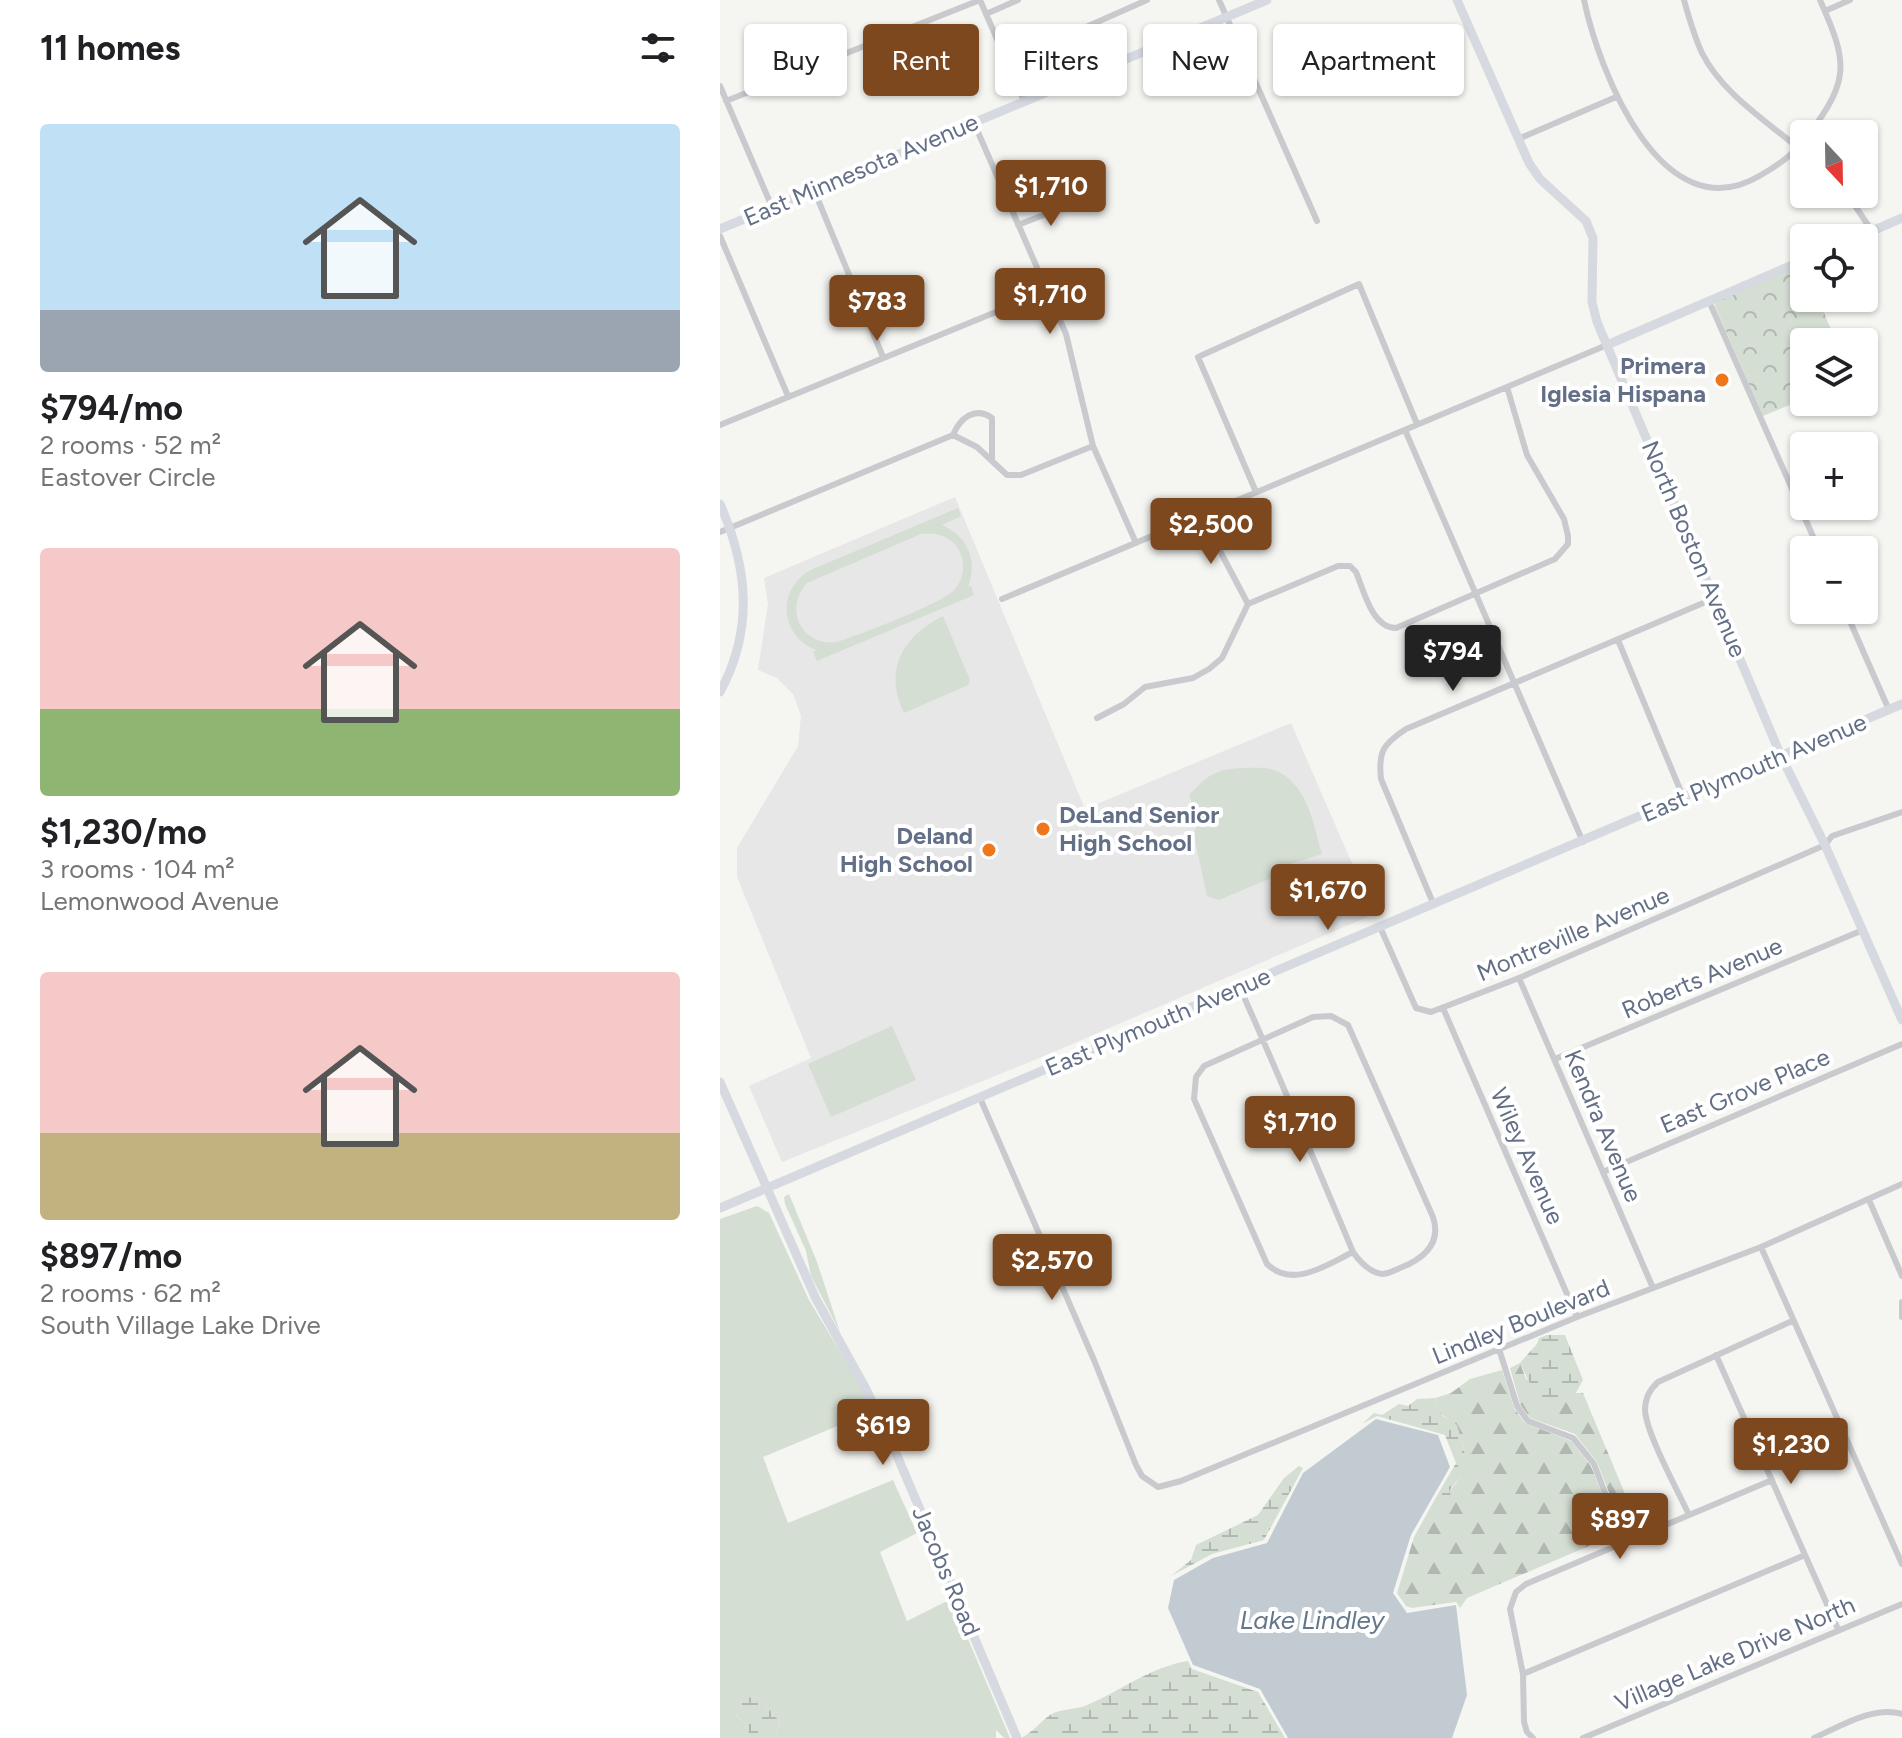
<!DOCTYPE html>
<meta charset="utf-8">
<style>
:root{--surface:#fff;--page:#f6f6f6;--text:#202124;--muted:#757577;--accent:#7e481f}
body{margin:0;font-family:Figtree,sans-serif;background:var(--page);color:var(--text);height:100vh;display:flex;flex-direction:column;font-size:30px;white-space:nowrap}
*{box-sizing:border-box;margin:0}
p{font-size:26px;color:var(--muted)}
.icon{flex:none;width:44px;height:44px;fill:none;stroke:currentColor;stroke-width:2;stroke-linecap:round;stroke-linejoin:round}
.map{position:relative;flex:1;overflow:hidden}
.drawer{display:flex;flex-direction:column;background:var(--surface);width:720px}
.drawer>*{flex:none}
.top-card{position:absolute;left:24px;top:24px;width:760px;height:72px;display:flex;gap:16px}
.needle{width:52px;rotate:158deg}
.controls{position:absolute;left:1070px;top:120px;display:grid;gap:16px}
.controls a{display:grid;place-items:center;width:88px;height:88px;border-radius:8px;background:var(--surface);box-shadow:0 2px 6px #0004;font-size:40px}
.price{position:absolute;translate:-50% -68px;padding:0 18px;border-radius:8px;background:var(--accent);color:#fff;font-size:26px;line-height:52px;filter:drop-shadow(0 2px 4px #0008)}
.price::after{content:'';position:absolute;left:50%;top:48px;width:24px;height:18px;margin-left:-12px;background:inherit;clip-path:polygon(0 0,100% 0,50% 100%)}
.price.active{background:#222;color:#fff}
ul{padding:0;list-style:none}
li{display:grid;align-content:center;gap:16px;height:424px;padding:0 40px}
li span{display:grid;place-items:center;height:248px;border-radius:8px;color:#555}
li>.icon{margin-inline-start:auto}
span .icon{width:144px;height:144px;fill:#fffc;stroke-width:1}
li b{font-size:34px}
h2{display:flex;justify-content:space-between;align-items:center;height:96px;padding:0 40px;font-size:34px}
.chip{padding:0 28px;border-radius:8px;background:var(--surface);box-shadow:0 2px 6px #0004;font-size:28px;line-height:72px}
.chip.active{background:var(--accent);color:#fff}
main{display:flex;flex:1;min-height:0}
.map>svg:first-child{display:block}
.built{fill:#e6e7e6}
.grass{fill:#d5ded3;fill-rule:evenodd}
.forest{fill:url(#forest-firs)}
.wetland{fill:url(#wetland-marsh)}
.park{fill:url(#park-crowns)}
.water{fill:#c3cbd2}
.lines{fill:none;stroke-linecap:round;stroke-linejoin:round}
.street{stroke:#c8cace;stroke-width:6}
.secondary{stroke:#d6d9df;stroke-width:9}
.poi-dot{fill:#f07719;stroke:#fff;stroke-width:3}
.labels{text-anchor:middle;stroke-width:8;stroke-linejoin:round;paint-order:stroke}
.street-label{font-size:24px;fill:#636f86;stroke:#fff}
.poi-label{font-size:24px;font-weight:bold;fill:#636f86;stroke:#fff;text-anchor:end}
.water-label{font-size:26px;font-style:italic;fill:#63778a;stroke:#fff}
</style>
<main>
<section class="drawer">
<h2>11 homes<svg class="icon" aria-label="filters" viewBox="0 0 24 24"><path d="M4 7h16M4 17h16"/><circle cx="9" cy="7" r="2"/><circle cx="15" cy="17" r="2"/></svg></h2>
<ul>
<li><span style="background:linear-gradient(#bfe0f5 75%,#9aa5b1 0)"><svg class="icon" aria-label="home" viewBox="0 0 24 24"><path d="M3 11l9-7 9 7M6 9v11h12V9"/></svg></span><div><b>$794/mo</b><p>2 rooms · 52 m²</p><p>Eastover Circle</p></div></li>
<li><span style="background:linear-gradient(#f6c9c9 65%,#8fb573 0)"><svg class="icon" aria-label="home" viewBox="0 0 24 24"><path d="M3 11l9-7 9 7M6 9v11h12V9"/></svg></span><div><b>$1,230/mo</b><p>3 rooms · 104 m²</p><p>Lemonwood Avenue</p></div></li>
<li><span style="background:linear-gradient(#f6c9c9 65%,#c2b280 0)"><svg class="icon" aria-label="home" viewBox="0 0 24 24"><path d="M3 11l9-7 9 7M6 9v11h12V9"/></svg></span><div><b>$897/mo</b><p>2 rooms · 62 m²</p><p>South Village Lake Drive</p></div></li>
</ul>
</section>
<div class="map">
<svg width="1182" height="1738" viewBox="0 0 1182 1738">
<defs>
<pattern id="forest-firs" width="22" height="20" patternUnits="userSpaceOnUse" patternTransform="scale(2)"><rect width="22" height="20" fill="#d5ded3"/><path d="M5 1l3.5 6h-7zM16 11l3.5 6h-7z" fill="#b0b8b1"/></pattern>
<pattern id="wetland-marsh" width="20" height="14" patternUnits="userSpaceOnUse" patternTransform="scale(2)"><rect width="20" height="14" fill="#d5ded3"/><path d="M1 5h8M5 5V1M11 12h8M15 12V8" fill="none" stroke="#b0b8b1"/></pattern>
<pattern id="park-crowns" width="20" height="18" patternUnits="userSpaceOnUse" patternTransform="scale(2)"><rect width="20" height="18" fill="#d5ded3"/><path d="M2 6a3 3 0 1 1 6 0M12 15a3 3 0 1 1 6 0" fill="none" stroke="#b0b8b1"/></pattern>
</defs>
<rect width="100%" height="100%" fill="#f5f6f2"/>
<path class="built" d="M235,497L365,809L571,723L654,914L322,1057L62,1162L29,1086L91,1058L17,877V848L78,746L81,716L73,694L57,678L38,670L48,604L44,578Z"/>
<path class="grass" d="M238,508L241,516L222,525C248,537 258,560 248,587L251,586L254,595L97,661L93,652L96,650C59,635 56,587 93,569ZM201,534C216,532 231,536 239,550C246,563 244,580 233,591C220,604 139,635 117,642C82,647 63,609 87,583Z
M223,616L250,680L248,685L184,713C163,670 183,636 223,616Z
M523,768C533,768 545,767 554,770C588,783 593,824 602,854L570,864L561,874L499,900L487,896L474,836L477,817L469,795C488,775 495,769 523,768Z
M172,1026L196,1080L111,1117L88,1064Z
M69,1194L97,1262L120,1332L91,1276L86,1251L65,1204L64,1197Z
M37,1206L49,1213L89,1300L142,1388L151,1412L43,1457L68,1523L173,1480L197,1533L160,1552L187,1621L231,1599L290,1738H284L276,1730V1738H55L60,1722L39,1698L14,1713L27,1726L30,1738H0V1219Z"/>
<path class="forest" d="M800,1363L806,1379L852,1400L855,1393H863L918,1525L747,1598L740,1608L736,1602L692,1608L686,1606L677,1593L694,1537L715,1499H722C729,1492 737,1483 742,1474C752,1458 738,1421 720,1414L715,1398L731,1393L750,1379L782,1370L794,1408L805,1423L851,1441L871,1466L883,1497L890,1495L877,1462L855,1434L810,1418L800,1404L790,1368Z"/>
<path class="wetland" d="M827,1335H845L863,1380L852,1400L829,1408L812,1402V1388L800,1363L817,1344L819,1338Z
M715,1398L720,1414L737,1425C740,1436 749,1461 745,1470C741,1478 733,1484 729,1492L731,1494L722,1499H715L736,1463L725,1435L657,1416L642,1424L654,1413L662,1415L679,1404L688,1406L697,1399Z
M579,1466L583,1468L544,1540L492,1554L451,1576L471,1560L476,1545L538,1515L564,1478Z
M468,1661L472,1669L538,1692L565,1738H301C313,1732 320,1722 330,1715C342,1708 354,1710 365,1706C399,1692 430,1667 468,1661Z
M22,1697L39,1698L60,1722L55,1738H30L27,1726L14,1713L15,1701Z"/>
<path class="park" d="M1084,265V298H1098L1116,342H1084V399L1043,416L995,306L996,300Z"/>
<path class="water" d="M656,1419L718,1435L730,1467L691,1535L673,1593L687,1613L736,1605L747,1695L732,1738H568L540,1689L473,1665L448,1608L454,1580L493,1558L547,1543L583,1473Z"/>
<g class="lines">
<path class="street" d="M260,0L304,101
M499,0L597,221
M864,0C879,71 942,235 1041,175C1057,166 1073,155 1084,140
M964,0C969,18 974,36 982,53C1003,95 1050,123 1084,153
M1105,11L1130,0
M266,14L298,0
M287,62L427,0
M0,86L52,207
M6,101L260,0
M254,123L346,334L373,446L416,543
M1089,134C1131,79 1127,61 1100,0
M798,139L896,97
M94,190L163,357
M1127,194L1152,231
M298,225L354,203
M0,236L68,396
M989,301L1099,550
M0,425L327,291
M685,430L863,842
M233,435C240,418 255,406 272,418V459
M536,492L478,357L639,284L697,424
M481,515L528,604
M0,532L233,435L257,447L287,475H301L373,446
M282,599L887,345
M528,604L618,566H630L636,572C644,591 652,628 676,628L835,559L848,544V536L844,519L807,455L787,387
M1125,610L1169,710
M898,640L964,799
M377,718L404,704L425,687L473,678L489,669L502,658L528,604
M713,903L661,779C658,752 663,744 686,729L995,598
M660,927L696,1008L711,1012L799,978L1105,845L1112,836L1182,812
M799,978L933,1288
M520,988C559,1075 596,1164 633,1252C640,1262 649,1272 662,1274C668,1274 675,1270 680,1268C703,1259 722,1244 713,1217L628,1025L611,1016L593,1017L484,1066L476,1077L474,1099L547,1264C573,1289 606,1265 633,1252
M723,1008L857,1317
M835,1059L1143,930
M260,1098L374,1360L416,1465L422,1476L438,1487L461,1481L857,1317L1041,1247L1182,1184
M883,1172L1182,1044
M1149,1200L1182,1276
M1041,1247L1182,1564
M1182,1302V1317
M779,1349L797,1406L808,1421L853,1438L874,1464L885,1493
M996,1355L1118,1629
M969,1515C958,1491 926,1433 925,1410C925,1398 929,1390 938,1382L1072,1321
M803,1674L1085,1555
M813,1738L807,1732L804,1722L803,1674L790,1609L796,1592L806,1584L1052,1480
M863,1738L1182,1604
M1094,1738C1119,1727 1154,1705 1182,1714"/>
<path class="secondary" d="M737,0L809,163L820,179L866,221L873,238L872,302L877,322L1061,756L1105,845L1182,1020
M0,229L547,0
M1136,238L1182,218
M887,345L1084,260
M0,504C28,568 34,629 0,692
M0,1082L96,1299L146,1389L170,1439L297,1738
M0,1208L1182,704"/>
</g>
<g class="poi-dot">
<circle cx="1002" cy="380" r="8"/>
<circle cx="323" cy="829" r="8"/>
<circle cx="269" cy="850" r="8"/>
</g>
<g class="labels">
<g class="street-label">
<text transform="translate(141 170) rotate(-23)" y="8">East Minnesota Avenue</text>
<text transform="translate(974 549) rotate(67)" y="8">North Boston Avenue</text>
<text transform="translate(1034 768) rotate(-23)" y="8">East Plymouth Avenue</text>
<text transform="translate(853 934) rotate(-23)" y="8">Montreville Avenue</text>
<text transform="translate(982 978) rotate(-23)" y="8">Roberts Avenue</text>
<text transform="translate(438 1022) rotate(-23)" y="8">East Plymouth Avenue</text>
<text transform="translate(1025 1091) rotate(-23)" y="8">East Grove Place</text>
<text transform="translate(883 1126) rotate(67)" y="8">Kendra Avenue</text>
<text transform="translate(807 1156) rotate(66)" y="8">Wiley Avenue</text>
<text transform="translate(801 1322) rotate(-22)" y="8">Lindley Boulevard</text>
<text transform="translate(226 1571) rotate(67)" y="8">Jacobs Road</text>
<text transform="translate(1015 1654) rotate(-23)" y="8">Village Lake Drive North</text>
</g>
<g class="poi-label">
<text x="986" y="374">Primera<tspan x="986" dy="28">Iglesia Hispana</tspan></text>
<text x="339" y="823" text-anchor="start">DeLand Senior<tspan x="339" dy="28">High School</tspan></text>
<text x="253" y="844">Deland<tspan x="253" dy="28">High School</tspan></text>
</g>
<g class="water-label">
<text x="592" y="1629">Lake Lindley</text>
</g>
</g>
</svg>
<div class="controls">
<a><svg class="needle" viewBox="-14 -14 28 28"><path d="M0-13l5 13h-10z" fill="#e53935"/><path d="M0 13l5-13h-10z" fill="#757577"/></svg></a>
<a><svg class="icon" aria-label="locate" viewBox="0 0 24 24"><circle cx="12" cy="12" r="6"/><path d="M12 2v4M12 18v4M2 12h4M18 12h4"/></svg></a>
<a><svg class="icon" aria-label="layers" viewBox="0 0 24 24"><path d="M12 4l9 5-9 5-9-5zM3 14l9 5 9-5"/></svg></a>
<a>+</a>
<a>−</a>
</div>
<b class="price" style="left:331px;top:228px">$1,710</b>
<b class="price" style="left:330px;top:336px">$1,710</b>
<b class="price" style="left:157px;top:343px">$783</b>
<b class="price" style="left:491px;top:566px">$2,500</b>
<b class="price active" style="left:733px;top:693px">$794</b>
<b class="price" style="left:608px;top:932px">$1,670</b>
<b class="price" style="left:580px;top:1164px">$1,710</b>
<b class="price" style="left:332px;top:1302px">$2,570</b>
<b class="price" style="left:163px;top:1467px">$619</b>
<b class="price" style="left:1071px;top:1486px">$1,230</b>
<b class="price" style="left:900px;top:1561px">$897</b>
<div class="top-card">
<a class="chip">Buy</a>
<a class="chip active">Rent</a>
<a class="chip">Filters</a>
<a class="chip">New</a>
<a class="chip">Apartment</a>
</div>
</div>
</main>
